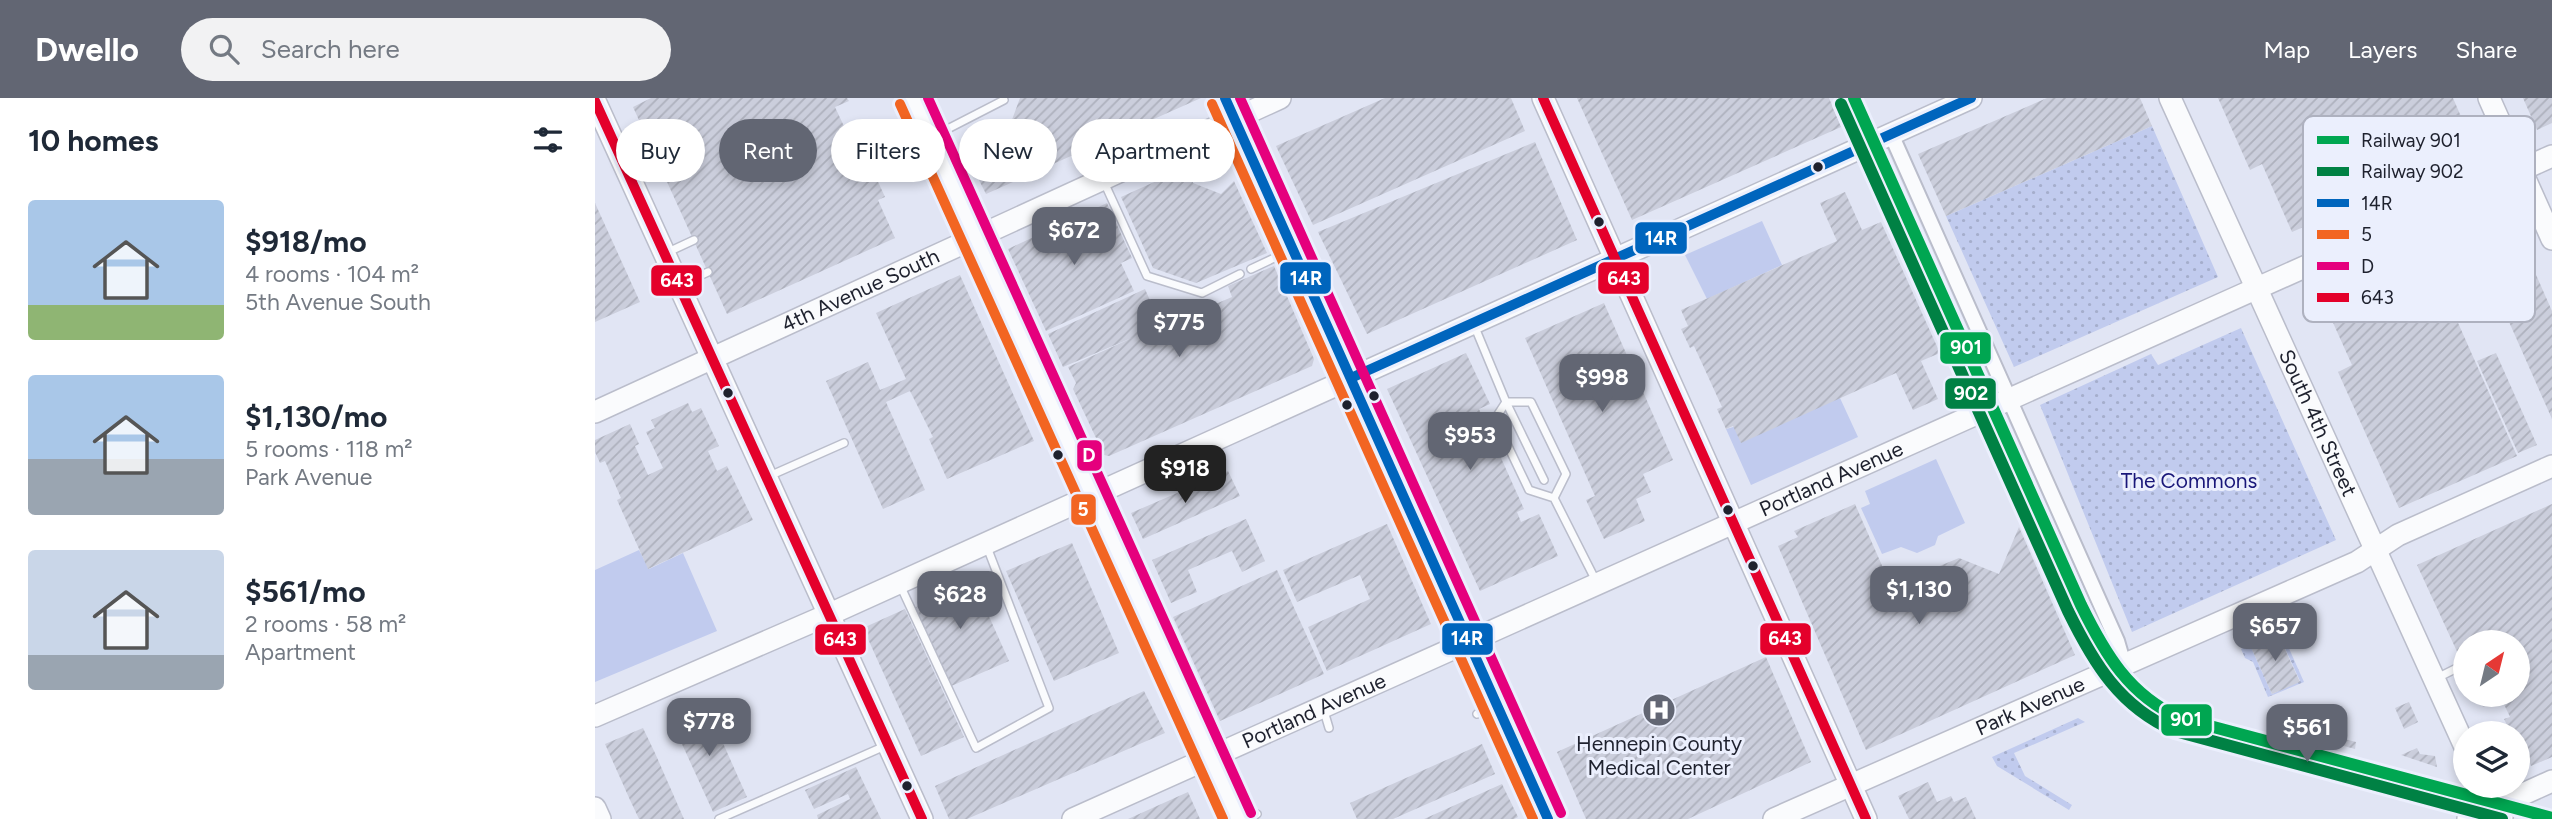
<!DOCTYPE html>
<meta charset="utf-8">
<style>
:root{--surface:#fff;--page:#f2f2f3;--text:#1f2937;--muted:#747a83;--accent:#626673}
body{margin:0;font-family:Figtree,sans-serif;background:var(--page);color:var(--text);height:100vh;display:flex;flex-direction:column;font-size:26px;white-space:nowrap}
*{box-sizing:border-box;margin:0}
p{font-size:23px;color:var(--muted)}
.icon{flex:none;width:38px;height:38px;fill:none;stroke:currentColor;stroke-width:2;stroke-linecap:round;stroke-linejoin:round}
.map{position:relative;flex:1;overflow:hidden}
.details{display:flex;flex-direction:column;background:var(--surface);width:595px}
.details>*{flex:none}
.hud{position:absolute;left:21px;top:21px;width:665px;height:63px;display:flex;gap:14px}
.needle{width:46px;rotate:35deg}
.buttons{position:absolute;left:1858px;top:532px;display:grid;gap:14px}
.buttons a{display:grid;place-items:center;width:77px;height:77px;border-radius:50%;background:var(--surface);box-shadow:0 4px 10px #0003;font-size:35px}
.price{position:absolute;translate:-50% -60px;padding:0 16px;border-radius:14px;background:var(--accent);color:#fff;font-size:23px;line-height:46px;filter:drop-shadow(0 2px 4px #0008)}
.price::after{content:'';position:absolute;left:50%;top:42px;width:21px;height:16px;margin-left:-10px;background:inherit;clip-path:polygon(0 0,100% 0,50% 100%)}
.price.on{background:#222;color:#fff}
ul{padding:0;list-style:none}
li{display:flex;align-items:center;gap:21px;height:175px;padding:0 28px}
li span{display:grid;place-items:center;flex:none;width:196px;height:140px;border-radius:7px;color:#555}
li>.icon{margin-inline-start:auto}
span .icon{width:84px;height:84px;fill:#fffc;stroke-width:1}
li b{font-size:30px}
h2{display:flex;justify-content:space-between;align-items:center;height:84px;padding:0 28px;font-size:30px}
.tag{padding:0 24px;border-radius:32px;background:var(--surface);box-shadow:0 4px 10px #0003;font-size:24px;line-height:63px}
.tag.on{background:var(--accent);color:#fff}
header{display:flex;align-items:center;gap:42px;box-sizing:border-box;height:98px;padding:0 35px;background:var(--accent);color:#fff}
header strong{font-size:33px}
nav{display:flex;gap:38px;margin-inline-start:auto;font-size:24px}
.search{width:490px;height:63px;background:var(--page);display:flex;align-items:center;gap:18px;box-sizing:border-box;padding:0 24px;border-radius:38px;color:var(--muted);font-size:26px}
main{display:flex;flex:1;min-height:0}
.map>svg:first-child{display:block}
.grass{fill:#c1cbee}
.park{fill:url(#park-dots)}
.building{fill:url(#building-hatch)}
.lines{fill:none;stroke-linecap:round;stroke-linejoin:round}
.lane-casing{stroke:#babdcb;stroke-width:10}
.street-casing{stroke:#babdcb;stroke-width:18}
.secondary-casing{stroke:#babdcb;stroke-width:24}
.lane{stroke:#fafbfd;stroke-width:7}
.street{stroke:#fafbfd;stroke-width:14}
.secondary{stroke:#fafbfd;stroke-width:21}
.bus-1-casing{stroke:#ebeffd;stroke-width:16}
.bus-2-casing{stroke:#ebeffd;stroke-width:16}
.bus-3-casing{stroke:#ebeffd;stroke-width:16}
.bus-4-casing{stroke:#ebeffd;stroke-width:16}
.bus-1{stroke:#0065bd;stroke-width:10}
.bus-2{stroke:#f26522;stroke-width:10}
.bus-3{stroke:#e5007d;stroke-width:10}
.bus-4{stroke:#e4002b;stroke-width:10}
.rail-1-casing{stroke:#ebeffd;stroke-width:18}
.rail-2-casing{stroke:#ebeffd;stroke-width:18}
.rail-1{stroke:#00a651;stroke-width:12}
.rail-2{stroke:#008144;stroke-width:12}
.bus-dot{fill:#1e212e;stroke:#ebeffd;stroke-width:2.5}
.labels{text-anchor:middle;stroke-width:6;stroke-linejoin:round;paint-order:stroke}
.street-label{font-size:21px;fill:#1e212e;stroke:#ebeffd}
.park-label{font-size:21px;fill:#191779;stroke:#ebeffd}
.poi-label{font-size:21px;fill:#1e212e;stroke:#ebeffd}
.key{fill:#ebeffd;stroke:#aeb1bf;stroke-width:2}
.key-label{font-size:19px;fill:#1e212e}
.line-badge{stroke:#ebeffd;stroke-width:2.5}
.badge-label{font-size:19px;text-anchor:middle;font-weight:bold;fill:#fff}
</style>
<header>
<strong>Dwello</strong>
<div class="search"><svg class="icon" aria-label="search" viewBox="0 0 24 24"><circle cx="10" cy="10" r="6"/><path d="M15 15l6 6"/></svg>Search here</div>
<nav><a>Map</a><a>Layers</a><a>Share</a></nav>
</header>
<main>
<section class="details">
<h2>10 homes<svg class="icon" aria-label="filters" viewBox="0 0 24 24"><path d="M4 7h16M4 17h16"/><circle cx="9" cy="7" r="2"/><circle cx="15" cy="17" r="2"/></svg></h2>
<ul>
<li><span style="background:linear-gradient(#a9c7e8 75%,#8fb573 0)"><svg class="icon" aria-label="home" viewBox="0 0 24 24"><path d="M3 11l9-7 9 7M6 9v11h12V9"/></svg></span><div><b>$918/mo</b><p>4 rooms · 104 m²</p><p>5th Avenue South</p></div></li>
<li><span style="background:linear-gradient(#a9c7e8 60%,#9aa5b1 0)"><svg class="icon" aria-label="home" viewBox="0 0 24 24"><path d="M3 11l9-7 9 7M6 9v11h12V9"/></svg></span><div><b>$1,130/mo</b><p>5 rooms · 118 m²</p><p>Park Avenue</p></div></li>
<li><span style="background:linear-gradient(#c9d6e8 75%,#9aa5b1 0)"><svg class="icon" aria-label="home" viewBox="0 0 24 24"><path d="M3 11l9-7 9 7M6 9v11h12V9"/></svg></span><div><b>$561/mo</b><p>2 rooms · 58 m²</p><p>Apartment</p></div></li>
</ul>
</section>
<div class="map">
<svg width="1957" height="721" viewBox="0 0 1957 721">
<defs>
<pattern id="park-dots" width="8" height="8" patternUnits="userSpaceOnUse" patternTransform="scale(1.75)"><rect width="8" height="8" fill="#c1cbee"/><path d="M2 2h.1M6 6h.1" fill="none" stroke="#a5aecc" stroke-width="1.8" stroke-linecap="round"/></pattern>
<pattern id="building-hatch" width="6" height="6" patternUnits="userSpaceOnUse" patternTransform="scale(1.75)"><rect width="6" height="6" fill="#cbcedc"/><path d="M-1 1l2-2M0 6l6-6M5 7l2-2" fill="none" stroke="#aeb1bd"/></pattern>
</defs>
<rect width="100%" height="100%" fill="#e1e5f4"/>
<path class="grass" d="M1167,123L1187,167L1112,201L1090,157Z
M1245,300L1263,339L1156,387L1131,331Z
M1341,361L1370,425L1343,438L1340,447L1322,455L1306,449L1287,456L1266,410L1275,406L1270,393Z
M44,452L54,471L88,455L122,533L0,584V472Z"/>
<path class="park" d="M1557,28L1623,179L1419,269L1351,118Z
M1646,230L1741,442L1537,534L1445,307L1556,256L1563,267Z
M1692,546L1709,584L1673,599L1658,564L1650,560L1646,551L1655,547L1677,596L1705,583L1689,548Z
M1483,620L1490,624L1419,655L1430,678L1477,707L1474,712L1402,668L1397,659Z"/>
<path class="building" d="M56,0H252L254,3L240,9L262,56L269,53L290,99L283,102L300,140L132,216L38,9Z
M425,0H606L391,96L371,56L411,38Z
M790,0H916L930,33L718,127L681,48Z
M982,0H1234L1246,29L1037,122Z
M1452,0H1545L1557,28L1351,118L1323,56Z
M1623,0H1858L1877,44L1861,51L1868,67L1807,94L1797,73L1764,87L1771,102L1697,134L1667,66L1655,72Z
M1928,0H1957V25L1942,32Z
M940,44L982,142L772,236L723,134Z
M597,67L598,85L626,96L639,83L672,155L601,185L558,170L526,99Z
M1250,94L1267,132L1286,124L1345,255L1326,263L1343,301L1318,312L1301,275L1146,345L1138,328L1131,331L1122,311L1127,309L1099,248L1095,250L1086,231L1093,228L1086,212L1242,143L1225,105Z
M0,105L45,204L0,224Z
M512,105L537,160L526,165L539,193L451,233L413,151Z
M1912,111L1957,213V321L1907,208L1896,213L1883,185L1888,183L1865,131Z
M1837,166L1922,358L1804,410L1743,274L1757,267L1726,198L1794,168L1801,182Z
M679,168L719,261L717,268L514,358L509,357L478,291L481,285L473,269L539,239L468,269L453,236L550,191L565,225L559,231L595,211L597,216L637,199L633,188Z
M365,177L439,343L352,381L334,341L338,339L315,293L291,304L330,392L288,411L231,283L273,264L285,292L311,281L281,215Z
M1009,205L1078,362L1048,376L1056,394L1041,401L1050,423L1009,441L991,402L1000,398L930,240Z
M871,255L895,306L884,311L929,411L922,414L926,424L944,416L963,458L885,493L792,291Z
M1901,255L1942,347L1923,355L1882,263Z
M93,305L97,314L106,310L124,348L113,353L122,373L132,368L158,422L53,471L22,402L26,400L10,363L5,365L0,354V342L35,326L44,346L40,348L53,377L68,370L51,334L60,330L56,322Z
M633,373L645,398L548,441L536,415Z
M1260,406L1296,488L1364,460L1404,476L1424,429L1480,557L1271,652L1183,448L1203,439L1199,433Z
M1957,406V659L1936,668L1923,635H1916L1909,621L1915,619L1906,600L1888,609L1882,597H1923V544H1871V573L1822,467Z
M651,421L670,463L647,474L637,453L593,472L602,494L576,505L557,462Z
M792,426L836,526L732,573L713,529L775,501L765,477L702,504L688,472Z
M477,445L524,555L459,583L411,473Z
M682,472L729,576L625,623L578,519Z
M375,476L414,563L354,589L319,510L330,505L327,498Z
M310,511L369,639L326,658L268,530Z
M1682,534L1705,584L1677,596L1655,547Z
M1171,559L1216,664L1093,721H991L962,654Z
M549,593L570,635L372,721H354L340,688Z
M1814,604L1823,624L1809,631L1800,610Z
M111,607L152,699L118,714L76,622Z
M1682,623L1761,644L1760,651L1680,629Z
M48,630L60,655L89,721H44L35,702L10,646Z
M887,646L900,676L798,721H762L755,705Z
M1674,649L1755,671L1752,683L1670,662Z
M1822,650L1825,656L1840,658L1842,669L1806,657Z
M261,669L286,721H223L222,717L255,701L253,696L219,711L210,692Z
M1333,684L1342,704L1356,698L1359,704L1371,699L1381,721H1314L1303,698Z
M907,686L923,719L919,721H829Z
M593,694L605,721H533Z"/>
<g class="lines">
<defs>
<path id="lane" d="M337,39L409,2
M34,68L60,57
M509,84L552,178L607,195L645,176
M71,155L99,142
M656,171L694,153
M85,187L113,174
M879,227L911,304H936L971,376L959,400L1002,485
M911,304L900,321L934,392L959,400
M911,304L949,382
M172,379L249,345
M305,487L381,650L454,610L392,449
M1655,513L1669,540
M1842,580L1868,567
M729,613L734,630
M882,616L901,607
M124,721L290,648
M653,721L662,716"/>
<path id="street" d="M1249,0L1508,577
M1296,36L1522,543L1529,567"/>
<g id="secondary">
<path d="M318,0L643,721"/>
<path d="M630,0L953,721"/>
<path d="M948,0L1271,721"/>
<path id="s1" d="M1575,0L1871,651"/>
<path d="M1894,0L1957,141"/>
<path d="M0,3L327,721"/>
<path id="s2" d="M0,314L685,0"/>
<path d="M0,618L235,516L1376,0"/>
<path d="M1888,688L1907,719"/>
<path d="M0,710L5,721"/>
<path id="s3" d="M478,721L1957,58"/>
<path id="s4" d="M1179,721L1762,464L1803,437L1957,368"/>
<path d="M1873,721L1957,683"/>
</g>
</defs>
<use href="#lane" class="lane-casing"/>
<use href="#street" class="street-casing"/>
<use href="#secondary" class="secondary-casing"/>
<use href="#lane" class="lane"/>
<use href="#street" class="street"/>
<use href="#secondary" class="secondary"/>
<defs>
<path id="bus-1" d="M630,0L953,721
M756,280L1376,0"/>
<path id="bus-2" d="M305,6L628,721
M617,6L938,721"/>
<path id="bus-3" d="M333,0L656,715
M645,0L966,715"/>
<path id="bus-4" d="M948,0L1271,721
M0,3L327,721"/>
</defs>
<use href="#bus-1" class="bus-1-casing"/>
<use href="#bus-2" class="bus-2-casing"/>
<use href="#bus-3" class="bus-3-casing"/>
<use href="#bus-4" class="bus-4-casing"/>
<use href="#bus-1" class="bus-1"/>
<use href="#bus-2" class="bus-2"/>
<use href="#bus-3" class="bus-3"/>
<use href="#bus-4" class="bus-4"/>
<defs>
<path id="rail-1" d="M1259,0L1486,507C1510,556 1534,597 1585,620L1957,720"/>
<path id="rail-2" d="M1246,6L1473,513C1499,566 1525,609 1580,633L1907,721"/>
</defs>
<use href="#rail-1" class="rail-1-casing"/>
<use href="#rail-2" class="rail-2-casing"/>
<use href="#rail-1" class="rail-1"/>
<use href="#rail-2" class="rail-2"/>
</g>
<defs>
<symbol id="hospital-disc" viewBox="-11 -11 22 22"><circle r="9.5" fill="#626673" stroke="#ebeffd"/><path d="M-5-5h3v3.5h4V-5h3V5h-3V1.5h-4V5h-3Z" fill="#fff"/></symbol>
</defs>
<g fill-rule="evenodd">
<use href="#hospital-disc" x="1045" y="593" width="38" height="38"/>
</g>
<g class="bus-dot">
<circle cx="1223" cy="69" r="6"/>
<circle cx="1004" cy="124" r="6"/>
<circle cx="133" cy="295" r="6"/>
<circle cx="779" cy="298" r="6"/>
<circle cx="752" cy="307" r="6"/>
<circle cx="463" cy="357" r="6"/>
<circle cx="1133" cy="412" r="6"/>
<circle cx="1158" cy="468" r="6"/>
<circle cx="312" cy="688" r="6"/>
</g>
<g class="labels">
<g class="street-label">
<text dy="7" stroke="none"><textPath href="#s2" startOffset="292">4th Avenue South</textPath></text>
<text dy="7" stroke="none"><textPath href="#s1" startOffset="357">South 4th Street</textPath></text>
<text dy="7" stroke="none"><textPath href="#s3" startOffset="831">Portland Avenue</textPath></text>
<text dy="7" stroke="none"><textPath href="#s4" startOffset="280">Park Avenue</textPath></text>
<text dy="7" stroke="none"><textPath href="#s3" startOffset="264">Portland Avenue</textPath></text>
</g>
<g class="park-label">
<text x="1594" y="390">The Commons</text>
</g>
<g class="poi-label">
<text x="1064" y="653">Hennepin County<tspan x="1064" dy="24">Medical Center</tspan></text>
</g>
</g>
<rect x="1708" y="18" width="232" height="206" rx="10" class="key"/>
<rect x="1722" y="38" width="32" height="8" fill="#00a651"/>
<rect x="1722" y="69" width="32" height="9" fill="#008144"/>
<rect x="1722" y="101" width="32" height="8" fill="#0065bd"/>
<rect x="1722" y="132" width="32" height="9" fill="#f26522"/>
<rect x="1722" y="164" width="32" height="8" fill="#e5007d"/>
<rect x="1722" y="195" width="32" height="9" fill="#e4002b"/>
<g class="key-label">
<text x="1766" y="49">Railway 901</text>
<text x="1766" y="80">Railway 902</text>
<text x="1766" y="112">14R</text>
<text x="1766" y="143">5</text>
<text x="1766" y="175">D</text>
<text x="1766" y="206">643</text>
</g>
<g class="line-badge">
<rect x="1039" y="123" width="54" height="34" rx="7" fill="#0065bd"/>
<rect x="684" y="163" width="53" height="34" rx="7" fill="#0065bd"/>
<rect x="1002" y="163" width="53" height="34" rx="7" fill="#e4002b"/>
<rect x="55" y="166" width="53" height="33" rx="7" fill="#e4002b"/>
<rect x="1344" y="233" width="53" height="34" rx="7" fill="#00a651"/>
<rect x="1349" y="279" width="53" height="33" rx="7" fill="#008144"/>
<rect x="481" y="341" width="27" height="33" rx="7" fill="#e5007d"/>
<rect x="475" y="395" width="27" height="33" rx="7" fill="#f26522"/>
<rect x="846" y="524" width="53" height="34" rx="7" fill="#0065bd"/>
<rect x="1164" y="524" width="53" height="34" rx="7" fill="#e4002b"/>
<rect x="219" y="525" width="53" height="33" rx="7" fill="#e4002b"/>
<rect x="1565" y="605" width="53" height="34" rx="7" fill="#00a651"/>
</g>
<g class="badge-label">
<text x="1066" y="147">14R</text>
<text x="711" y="187">14R</text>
<text x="1029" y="187">643</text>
<text x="82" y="189">643</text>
<text x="1371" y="256">901</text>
<text x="1376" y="302">902</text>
<text x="494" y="364">D</text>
<text x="488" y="418">5</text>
<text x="872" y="547">14R</text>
<text x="1190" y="547">643</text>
<text x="245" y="548">643</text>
<text x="1591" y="628">901</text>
</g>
</svg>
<div class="buttons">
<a><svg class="needle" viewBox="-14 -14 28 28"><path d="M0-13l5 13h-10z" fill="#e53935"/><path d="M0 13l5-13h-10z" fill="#747a83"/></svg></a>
<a><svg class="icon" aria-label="layers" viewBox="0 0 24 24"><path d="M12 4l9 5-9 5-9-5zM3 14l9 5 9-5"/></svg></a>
</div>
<b class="price" style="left:479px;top:169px">$672</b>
<b class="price" style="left:584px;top:261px">$775</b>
<b class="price" style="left:1007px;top:316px">$998</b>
<b class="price" style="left:875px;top:374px">$953</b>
<b class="price on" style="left:590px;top:407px">$918</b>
<b class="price" style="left:1324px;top:528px">$1,130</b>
<b class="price" style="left:365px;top:533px">$628</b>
<b class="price" style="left:1680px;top:565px">$657</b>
<b class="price" style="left:114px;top:660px">$778</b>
<b class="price" style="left:1712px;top:666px">$561</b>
<div class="hud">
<a class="tag">Buy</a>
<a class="tag on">Rent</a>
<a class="tag">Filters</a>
<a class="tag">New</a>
<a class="tag">Apartment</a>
</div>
</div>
</main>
